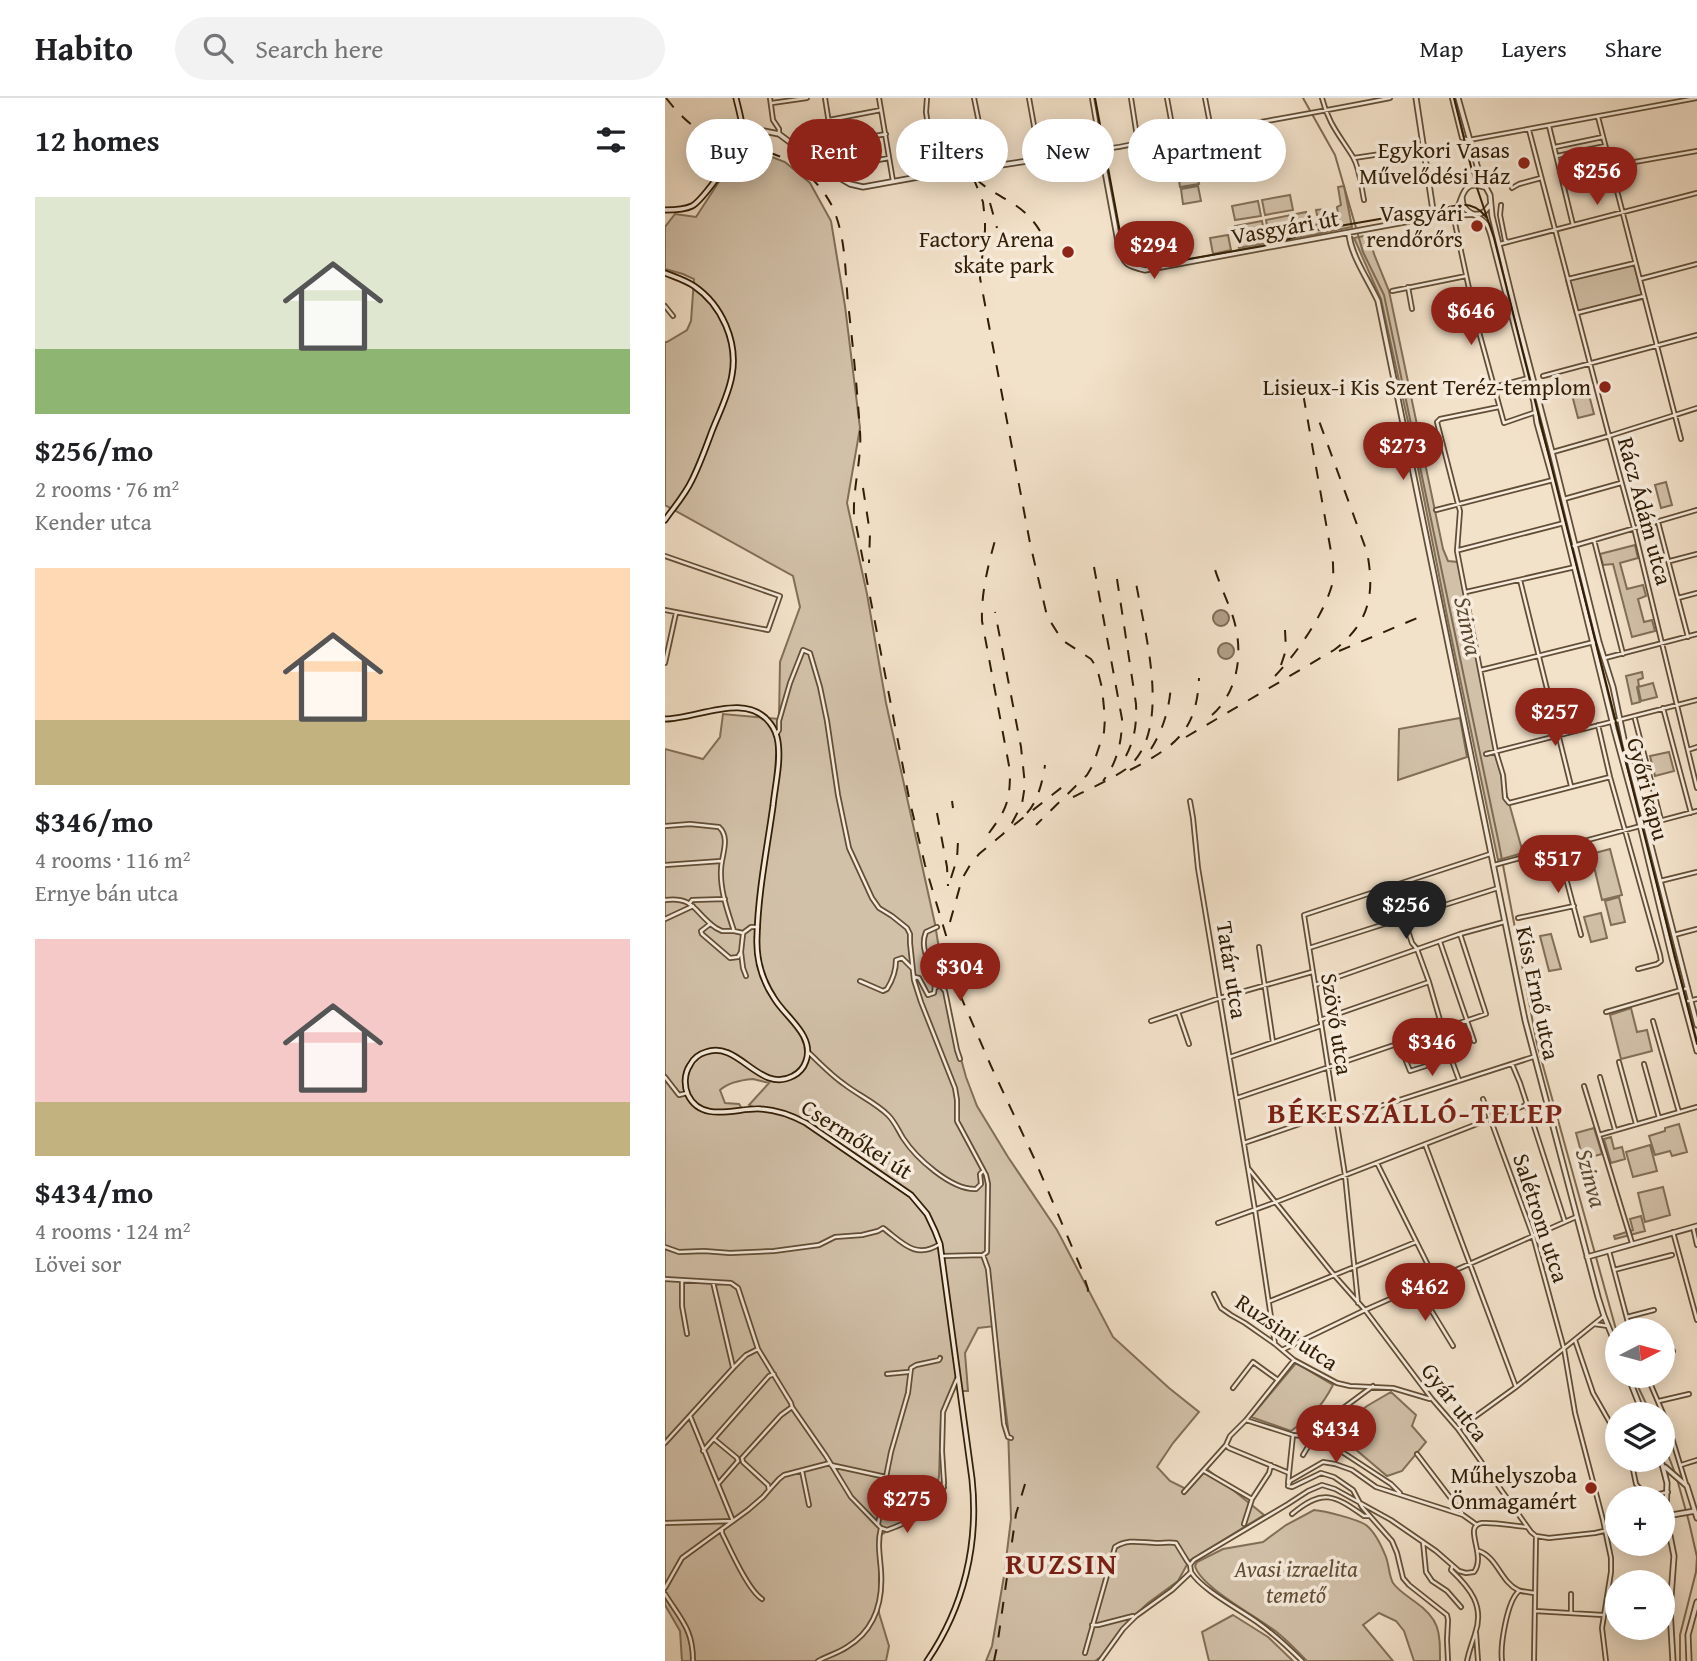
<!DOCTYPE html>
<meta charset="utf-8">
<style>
:root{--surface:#fff;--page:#f2f2f2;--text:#202124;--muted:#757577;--line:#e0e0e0;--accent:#8f2418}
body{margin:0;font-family:"Gentium Book Plus",serif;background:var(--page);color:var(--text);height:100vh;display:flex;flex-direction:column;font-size:26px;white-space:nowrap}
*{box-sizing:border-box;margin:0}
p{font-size:23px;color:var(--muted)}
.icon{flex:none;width:38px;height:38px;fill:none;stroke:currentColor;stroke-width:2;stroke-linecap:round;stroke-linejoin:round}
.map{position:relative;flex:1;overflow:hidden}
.panel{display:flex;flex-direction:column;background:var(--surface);width:665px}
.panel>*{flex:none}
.hud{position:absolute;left:21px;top:21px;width:665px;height:63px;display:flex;gap:14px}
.needle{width:46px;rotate:84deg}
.tools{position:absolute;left:940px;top:1220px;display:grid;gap:14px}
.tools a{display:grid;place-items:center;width:70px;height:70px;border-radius:50%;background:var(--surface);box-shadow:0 4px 18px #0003;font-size:35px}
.price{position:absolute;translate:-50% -60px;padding:0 16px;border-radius:24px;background:var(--accent);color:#fff;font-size:23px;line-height:46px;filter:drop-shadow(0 2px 4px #0008)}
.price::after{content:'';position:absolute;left:50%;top:42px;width:21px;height:16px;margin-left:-10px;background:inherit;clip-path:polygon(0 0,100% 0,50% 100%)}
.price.current{background:#222;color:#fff}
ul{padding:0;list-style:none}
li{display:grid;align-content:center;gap:14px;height:371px;padding:0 35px}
li span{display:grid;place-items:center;height:217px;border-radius:0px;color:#555}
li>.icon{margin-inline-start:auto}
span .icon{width:126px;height:126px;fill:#fffc;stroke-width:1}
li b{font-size:30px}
h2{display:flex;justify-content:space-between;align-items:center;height:84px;padding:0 35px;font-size:30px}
.pill{padding:0 24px;border-radius:32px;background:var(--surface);box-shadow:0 4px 18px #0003;font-size:24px;line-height:63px}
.pill.current{background:var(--accent);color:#fff}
header{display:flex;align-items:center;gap:42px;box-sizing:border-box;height:98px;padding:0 35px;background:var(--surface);border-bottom:2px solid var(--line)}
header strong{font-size:33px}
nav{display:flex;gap:38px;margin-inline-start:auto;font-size:24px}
.search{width:490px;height:63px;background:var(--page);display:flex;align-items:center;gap:18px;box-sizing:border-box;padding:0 24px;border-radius:38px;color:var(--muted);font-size:26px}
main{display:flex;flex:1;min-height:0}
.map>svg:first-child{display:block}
.green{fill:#d2c1a9;stroke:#826f57;stroke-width:2;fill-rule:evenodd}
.water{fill:#b19f87;stroke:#7e6b53;stroke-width:2}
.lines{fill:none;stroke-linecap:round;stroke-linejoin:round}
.stream{stroke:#7e6b53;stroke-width:2}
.minor-casing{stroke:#624e36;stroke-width:6}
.tertiary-casing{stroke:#624e36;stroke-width:7}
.secondary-casing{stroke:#311d05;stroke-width:7}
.minor{stroke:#f7ecdd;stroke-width:2.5}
.tertiary{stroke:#f7ecdd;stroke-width:3.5}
.secondary{stroke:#f7ecdd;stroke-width:3.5}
.tram{stroke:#311d05;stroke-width:2}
.rail{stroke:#311d05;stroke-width:2;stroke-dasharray:12 12;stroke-linecap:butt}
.poi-dot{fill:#8f2418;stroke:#f7ecdd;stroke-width:2.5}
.labels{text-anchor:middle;stroke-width:7;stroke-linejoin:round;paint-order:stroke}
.poi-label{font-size:23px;fill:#311d05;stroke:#f7ecdd;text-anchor:end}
.street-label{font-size:23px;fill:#311d05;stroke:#f7ecdd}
.park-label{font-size:23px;font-style:italic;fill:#614e36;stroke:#f7ecdd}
.water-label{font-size:24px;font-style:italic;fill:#5e4a32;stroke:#f7ecdd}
.district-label{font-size:30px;font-weight:bold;letter-spacing:2px;fill:#7a1f14;stroke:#f7ecdd}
</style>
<header>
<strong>Habito</strong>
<div class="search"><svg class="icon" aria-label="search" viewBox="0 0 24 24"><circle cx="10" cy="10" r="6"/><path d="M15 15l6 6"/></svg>Search here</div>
<nav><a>Map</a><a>Layers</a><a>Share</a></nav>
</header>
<main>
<section class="panel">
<h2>12 homes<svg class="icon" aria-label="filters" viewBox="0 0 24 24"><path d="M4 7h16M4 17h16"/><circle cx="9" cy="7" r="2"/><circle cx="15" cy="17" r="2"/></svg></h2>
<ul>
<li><span style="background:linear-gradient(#dfe7d0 70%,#8fb573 0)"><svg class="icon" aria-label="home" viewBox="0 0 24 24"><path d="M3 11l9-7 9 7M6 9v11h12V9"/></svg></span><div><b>$256/mo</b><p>2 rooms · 76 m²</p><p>Kender utca</p></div></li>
<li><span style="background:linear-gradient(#ffd9b3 70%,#c2b280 0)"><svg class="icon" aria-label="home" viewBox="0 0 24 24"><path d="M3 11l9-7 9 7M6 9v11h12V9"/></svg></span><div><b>$346/mo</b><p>4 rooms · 116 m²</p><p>Ernye bán utca</p></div></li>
<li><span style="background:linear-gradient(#f6c9c9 75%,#c2b280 0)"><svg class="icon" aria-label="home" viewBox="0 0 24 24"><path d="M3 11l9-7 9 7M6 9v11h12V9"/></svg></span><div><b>$434/mo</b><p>4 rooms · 124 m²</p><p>Lövei sor</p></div></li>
</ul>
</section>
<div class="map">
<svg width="1032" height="1563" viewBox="0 0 1032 1563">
<rect width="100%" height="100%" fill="#f3e2ca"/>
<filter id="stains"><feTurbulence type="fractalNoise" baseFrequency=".00286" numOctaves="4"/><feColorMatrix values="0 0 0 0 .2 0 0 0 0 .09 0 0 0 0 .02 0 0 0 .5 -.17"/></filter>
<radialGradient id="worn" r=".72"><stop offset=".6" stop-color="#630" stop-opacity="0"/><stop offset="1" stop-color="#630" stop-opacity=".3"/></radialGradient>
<path class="green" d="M526,40L534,86L515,89L508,43Z
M74,53L94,54L120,64L145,85L166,123L180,208L195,330L182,405L202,496L221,605L270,826L281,894L293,950L301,979L312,1008L343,1059L392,1132L448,1239L504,1290L534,1314L508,1345L492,1369L505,1383L523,1392L542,1371L599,1417L524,1463L513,1483L483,1505L458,1529L441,1555L430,1563H321L327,1548L339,1478L346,1421L343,1330L330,1228L313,1230L300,1255L303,1293H296L293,1279L276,1322L274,1378L270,1400L260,1411L214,1438V1515L224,1548L221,1563H17L15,1533L0,1507V651L38,661L55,639L58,616L114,621L115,564L135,509L128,478L0,407V244H2L22,232L26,223L29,181L18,176L0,171V129L10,116L31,119ZM88,981L104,985L84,1007L91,1010L78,1012L74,1006L60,1005L55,992C64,984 76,982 88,981Z
M533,88L536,103L518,106L516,91Z
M679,88L687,129L605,145L601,122L641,114L644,128L654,126L651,112L661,111L664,125L674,124L672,109L676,107L673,89Z
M625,97L628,112L600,117L597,102Z
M593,103L596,118L570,122L567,108Z
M597,123L601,145L574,150L570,128Z
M563,137L566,152L548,156L545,140Z
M704,137L709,156L724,193L778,451L783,463L793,464L830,655L858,755L833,762L784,528L751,360L716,201L689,140Z
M969,167L978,201L910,216L901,182Z
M922,289L929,316L913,320L906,293Z
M1001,384L1007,407L996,410L990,387Z
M970,447L973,460L955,465L962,491L978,487L981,498L973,501L979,524L987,522L990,533L967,539L948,466L938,467L935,456Z
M977,574L978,580L973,582L974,588L972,589L975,604L967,606L961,578Z
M988,585L992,599L976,603L973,589Z
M795,620L802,659L733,682L734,631Z
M1004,654L1009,673L990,678L985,658Z
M945,751L957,797L937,802L926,756Z
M954,799L960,824L946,827L940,803Z
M936,815L942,840L926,844L919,819Z
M886,836L896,871L884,873L875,838Z
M966,910L972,934L982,932L987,953L956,961L945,917Z
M1014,1026L1022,1054L1007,1058L1005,1053L990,1057L984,1038L1000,1033V1030Z
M929,1030L937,1056L918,1061L911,1035Z
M946,1039L949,1051L957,1049L960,1061L946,1065L939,1041Z
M985,1047L992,1073L968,1079L961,1054Z
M998,1089L1005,1117L980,1124L973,1095Z
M976,1118L980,1133L950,1141L949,1138L968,1132L965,1121Z
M631,1265L668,1287C656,1310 647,1318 626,1333L586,1319Z
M726,1294L751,1317L747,1328L761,1344L737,1373L722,1378L689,1350L677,1327L702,1308Z
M649,1412C660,1413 692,1421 701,1427C710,1434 717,1449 721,1459C724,1467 724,1478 728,1485C733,1492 742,1498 749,1503C775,1521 775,1533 775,1563H749L739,1533L731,1523L714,1515L698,1527L728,1563H642C633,1554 624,1544 614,1536C595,1520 536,1490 530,1468L532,1464L558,1451L598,1444L621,1427Z
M568,1517L603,1539L628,1563H544L537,1534Z"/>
<path class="water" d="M548 520a8 8 0 1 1 16 0a8 8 0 1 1-16 0Z
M553 553a8 8 0 1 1 16 0a8 8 0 1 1-16 0Z"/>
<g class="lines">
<path class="stream" d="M638,0L670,57L698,154L719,197L834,746L872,946L952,1235
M968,1278L986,1316
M998,1344L1010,1375
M1012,1381L1024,1424L1032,1459L1031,1474L1015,1537V1563"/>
<defs>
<path id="minor" d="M105,0L108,22L114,31V36
M160,0L170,63L166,75
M214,0L228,83
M262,0L261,14L270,76
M309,0L323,69
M364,0L375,61L380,77
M427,0L436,52C533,35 629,19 725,0
M466,0L473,45
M502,0L509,38
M540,0L546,31
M657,0C663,25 675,38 688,59C695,71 696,88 699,102
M787,0L797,40L804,42L1032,0
M107,5L142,0
M933,19L1016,341
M164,22L216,12
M884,28L908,127
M864,32L944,338L969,430L1032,690
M168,43L171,45L221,36
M890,49L938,39
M892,58L940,48
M689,60L729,54
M213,62L224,60
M896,77L1032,53
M847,90L854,86L876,80
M836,107L835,117L840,142L842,144
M788,116L811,223L839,325L871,314
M835,146L1032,95
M903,181L970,165
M975,181L1032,166
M743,189L747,211
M727,193L801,178
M0,208L8,218
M912,215L979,198
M878,278L1032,237
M829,289L863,280
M834,309L775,321L772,324L793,406L795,413L792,453L831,654L838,677L840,700L844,705L945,679
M888,354L944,338L1032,310
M899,401L956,385
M771,412L888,382
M993,424L1023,539
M929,442L958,556
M905,449L1032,412
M794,452L899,425
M0,458L115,498L103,532L0,512
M1005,463L1032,456
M855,482L906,688
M801,494L910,469
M1013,500L1032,495
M940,560L1032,536
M0,565L11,515
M816,572L929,544
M998,610L1026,715
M970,621L996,722
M933,627L945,679L995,857L996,863L992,866L973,871
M111,637L114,632V623L125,585L138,552L145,555L155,589L162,623L173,697L184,750L207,800L214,810L227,818L242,830L245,836V845L249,882
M1023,652L1032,649
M821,656L1032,602
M525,703L528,720L533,770L590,1112L610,1246
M0,728L25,726L54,729C66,740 56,758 56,772C55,793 63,814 69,833L78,835L86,829H93
M893,750L916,837
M0,767L56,763
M829,767L1032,713
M995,783L1032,774
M728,788L747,845L752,851L764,884L786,960L745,973L734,945
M0,802C30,798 30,816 51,830L57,833H69
M24,806L27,802L60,801
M853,820L909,808
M0,821L28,808
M45,826L36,833L37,836L65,860L73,859L76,854L78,836
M272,829L261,834C252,855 274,874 269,895L263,897L254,880L250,879L249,882L256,904L290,990L292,1002V1023L321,1077L323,1086L322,1154L318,1157L278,1158
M1009,837L1032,831
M775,844L809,943
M594,849L608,944
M644,850L833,790
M76,854L78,870L81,878
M195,883L218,893L222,891C227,883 231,872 231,862L237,860L247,870
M650,887L795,836L839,824
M270,890L275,887L280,893L292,952L295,961
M1019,904L1032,901
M513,914L524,946
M941,914L1023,890
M655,922L764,884
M486,923L555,900L647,874
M988,923L1014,1014
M143,954C155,965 166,977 179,986C193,997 211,1005 223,1017C230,1024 233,1032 238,1040C251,1060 286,1092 311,1091L316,1086L315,1076L317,1074
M565,959L656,928
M786,960L794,982
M954,964L971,1026
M847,966L855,985L900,1124
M979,966L994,1020
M0,979L14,997L22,995
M935,979L950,1032
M919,988L967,1145
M572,1000L821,916L795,836
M818,1001L868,1138L899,1251L910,1315L938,1422L946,1460V1474L937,1530L941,1563
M672,1022L868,959
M934,1037L1032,1009
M579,1045L670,1014
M760,1046L851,1289
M712,1065L770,1181
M583,1070L669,1177L700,1212L767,1301L793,1331L866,1434L871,1438L884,1440L930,1435L952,1430
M553,1125L611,1104L861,1007
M1028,1129L1032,1147
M1008,1134L1032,1222
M0,1149L14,1154L39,1153L65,1155L109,1153L154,1147L170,1139L197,1137L213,1133L218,1130C237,1144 250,1162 275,1146
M944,1153L965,1232
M318,1157L323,1171L339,1326L343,1339L346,1340
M949,1172L1007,1157
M0,1181L66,1185L73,1190L93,1251L81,1257L70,1268L0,1345
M17,1183V1208L22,1236
M48,1184L68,1269
M752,1189L788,1248
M549,1196L556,1210L566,1217L580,1225L610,1246L629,1262L672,1285L685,1288L728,1290L765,1301
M605,1203L751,1144
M693,1205L680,1077L639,817L825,756
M962,1219L989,1212
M929,1226L943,1228
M910,1242L928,1295L952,1337
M617,1252L700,1212L911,1119
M998,1255L1008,1253
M222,1276L243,1274
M982,1278L1003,1327L1021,1386
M568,1290L588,1264L613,1282
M994,1303L1024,1296
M127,1309L161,1358L186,1399L216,1430
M581,1322L628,1337L637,1338L665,1346L726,1386L735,1395
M793,1331L851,1289L939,1218
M639,1337L650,1331L708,1288
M49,1341L72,1360L73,1363L53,1386
M561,1347L564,1350L624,1375
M38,1353L104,1278L109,1276
M752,1356L797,1415
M638,1357L644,1347L656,1343
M966,1362L971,1386L982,1399L1003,1394
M166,1367L221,1379V1383L263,1389H279
M1016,1367L1032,1362
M137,1373L144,1407
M539,1373L587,1401
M221,1379L226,1354L243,1295L246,1270L251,1267L274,1262L275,1260
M623,1385L628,1337
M623,1388L627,1389L656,1375L669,1379L688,1392L697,1409L727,1443L732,1455L738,1480L744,1487L782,1517L783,1522L782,1542L783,1563
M623,1388L625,1383L658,1364L670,1366L687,1372L711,1389L798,1417L812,1427
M104,1392L114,1381L119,1377L165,1365
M519,1394L561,1347L565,1338L581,1322L629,1262
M627,1416C658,1390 669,1397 699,1418H704
M0,1425L68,1423L25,1318
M213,1426L221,1385
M579,1426L587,1401L604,1375L606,1367
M57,1432V1435C65,1451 83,1492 97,1501
M758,1444L761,1474L767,1483L782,1493L796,1509
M814,1453C832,1459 836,1484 853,1492C857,1494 865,1494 870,1495
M787,1469L786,1472C805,1490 820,1508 810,1536C807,1546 804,1553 802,1563
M526,1474L525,1467L529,1462L623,1406L643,1393L657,1387L670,1391L726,1422L771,1453L794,1473L801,1475L809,1474C822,1457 797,1428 817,1425C831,1424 848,1428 862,1429
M526,1474C537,1492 574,1511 592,1524C609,1536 623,1549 637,1563
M0,1490L17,1460L83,1412L98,1399L104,1392L103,1387L78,1364L77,1360L116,1317L127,1309L126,1305L93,1251
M0,1496C16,1522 28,1531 28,1563
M906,1496V1515
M870,1513L938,1517
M427,1527H433L468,1518
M811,1535L813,1563
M420,1555L450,1449C464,1440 477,1445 493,1445C499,1445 505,1444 511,1445L522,1463L525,1467
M153,1563C162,1558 173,1555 182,1549C210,1532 218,1503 216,1473C215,1458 212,1445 216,1430L222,1432L230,1429L258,1417L273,1406L276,1401L279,1385L277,1353L278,1314L292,1281
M435,1563L458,1531L471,1518L507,1492L526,1474
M837,1563C835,1547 842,1503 854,1493
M869,1563L871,1438"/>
<path id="tertiary" d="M751,0L769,119
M793,0L815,78L825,97L827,118L851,216L887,354L934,544L948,589L960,646L1032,927
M78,38L99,33L114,36L166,75L185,86L198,89L270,76L323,69L436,52L454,149C459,167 463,168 480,172L772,118L815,116L820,113L825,107
M797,99C797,118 813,114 822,127C826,134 827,142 829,149L869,304L872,325L888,382L949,631L975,727L1007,860L1032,953
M784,115L793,110C798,95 800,82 819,89
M684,135C685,156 704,183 713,203L860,922L933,1199L939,1218L952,1250
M922,1159L1032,1128
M963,1278L978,1316
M996,1362L1002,1385L1001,1418L1009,1458L1005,1512L1008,1563
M1000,1369L1022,1388L1032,1420
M1001,1418L1030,1413
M1024,1563L1023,1537L1032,1504"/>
<path id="secondary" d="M0,112C9,112 19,112 27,108C37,103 77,48 78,38C79,30 73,9 71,0
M0,175C10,179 20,182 29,188C57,207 73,244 67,277C64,296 54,315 47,333C41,349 35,366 27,382C20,397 9,409 0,422
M0,621C32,621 81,593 105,625C109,630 112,637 113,644C116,665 110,687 108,708C102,751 93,795 92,839C91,861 97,882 109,900C120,919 150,937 141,963C139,969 134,975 128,978C94,996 74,942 41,954C34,956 28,961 25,967C19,976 19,988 23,997C37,1026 73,1009 96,1011C113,1012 126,1017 141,1025L246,1097L262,1116L270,1133L275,1146L307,1381C314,1446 299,1509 262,1563"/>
</defs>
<use href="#minor" class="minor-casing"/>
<use href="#tertiary" class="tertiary-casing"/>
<use href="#secondary" class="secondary-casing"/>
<use href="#minor" class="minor"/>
<use href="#tertiary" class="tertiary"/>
<use href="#secondary" class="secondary"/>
<path class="tram" d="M430,0L457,145C461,162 466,167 484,168L598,148L624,141L640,134L795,107C806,106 814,110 821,119
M789,0L809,81L829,140L1032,946"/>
<path class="rail" d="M1,0C23,28 40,40 75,48C89,51 103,53 116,59C137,68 155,86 166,106C181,136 180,173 183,205C188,248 192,290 195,333C197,361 188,388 189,416L244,700L260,767L286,854L296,899L326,968L369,1060L416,1170L423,1191L422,1201
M308,79L318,104L320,122V132L315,180L365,445L382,518L397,542L426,561L432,570L437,590L440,620L439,634L428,667L422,677L371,727
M311,81C335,103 356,102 375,133
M325,105L332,130
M198,390L205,435L204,465
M429,469L457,621C457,644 452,665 438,683
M452,481L471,606C472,628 469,647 456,666
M674,553L757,518
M616,567L621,552L620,532
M610,578C632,555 658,518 667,487C669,480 668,472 668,465L636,284
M547,617C575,592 579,550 567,516C561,499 553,483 548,465
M521,639L669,552C705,525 710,495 702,454L653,320
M486,651C499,630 505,608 506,585
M465,672C509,649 532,634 534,580
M408,699C424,691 447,681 461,671C510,633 478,530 470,479
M287,703L288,710
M272,715L282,769L283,788
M362,715C373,703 378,682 380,667
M349,727L401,686
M324,735C342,711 345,703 345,673L317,523C316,493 324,464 332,435
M286,780L292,761L293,743
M285,824L297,781L305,767L314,756L338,736L347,725L357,706L360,687L356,649L330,514
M329,1563L332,1549L351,1416L363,1376"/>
</g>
<g class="poi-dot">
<circle cx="859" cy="65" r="7"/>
<circle cx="812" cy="128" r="7"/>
<circle cx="403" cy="154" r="7"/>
<circle cx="940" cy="289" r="7"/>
<circle cx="926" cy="1390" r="7"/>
</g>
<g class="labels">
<g class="poi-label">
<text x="845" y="60">Egykori Vasas<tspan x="845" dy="26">Művelődési Ház</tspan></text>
<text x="798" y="123">Vasgyári<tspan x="798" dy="26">rendőrőrs</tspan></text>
<text x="389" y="149">Factory Arena<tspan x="389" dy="26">skate park</tspan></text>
<text x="926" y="297">Lisieux-i Kis Szent Teréz-templom</text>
<text x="912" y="1385">Műhelyszoba<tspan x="912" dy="26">Önmagamért</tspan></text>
</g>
<g class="street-label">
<text transform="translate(620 129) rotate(-10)" y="8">Vasgyári út</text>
<text transform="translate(980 413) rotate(75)" y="8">Rácz Ádám utca</text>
<text transform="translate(983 691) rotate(75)" y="8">Győri kapu</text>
<text transform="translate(567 872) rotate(81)" y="8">Tatár utca</text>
<text transform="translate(873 895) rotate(78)" y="8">Kiss Ernő utca</text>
<text transform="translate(672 926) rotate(81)" y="8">Szövő utca</text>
<text transform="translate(192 1041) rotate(33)" y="8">Csermőkei út</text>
<text transform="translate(876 1120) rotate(72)" y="8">Salétrom utca</text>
<text transform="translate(622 1234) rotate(34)" y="8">Ruzsini utca</text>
<text transform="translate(790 1304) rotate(52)" y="8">Gyár utca</text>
</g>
<g class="park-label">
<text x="631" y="1479">Avasi izraelita<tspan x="631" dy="26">temető</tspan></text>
</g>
<g class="water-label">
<text transform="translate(803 528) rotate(78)" y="8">Szinva</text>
<text transform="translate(926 1080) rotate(75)" y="8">Szinva</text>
</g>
<g class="district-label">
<text x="751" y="1025">BÉKESZÁLLÓ-TELEP</text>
<text x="397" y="1476">RUZSIN</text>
</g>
</g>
<rect width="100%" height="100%" filter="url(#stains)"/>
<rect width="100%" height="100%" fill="url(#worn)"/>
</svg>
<div class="tools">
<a><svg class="needle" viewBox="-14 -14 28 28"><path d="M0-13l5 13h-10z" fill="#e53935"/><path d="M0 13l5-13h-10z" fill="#757577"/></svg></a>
<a><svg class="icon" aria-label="layers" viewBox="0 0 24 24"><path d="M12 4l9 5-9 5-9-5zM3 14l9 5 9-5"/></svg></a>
<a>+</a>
<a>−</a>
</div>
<b class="price" style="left:932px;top:109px">$256</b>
<b class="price" style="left:489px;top:183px">$294</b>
<b class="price" style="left:806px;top:249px">$646</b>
<b class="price" style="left:738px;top:384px">$273</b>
<b class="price" style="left:890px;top:650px">$257</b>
<b class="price" style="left:893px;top:797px">$517</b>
<b class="price current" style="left:741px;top:843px">$256</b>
<b class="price" style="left:295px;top:905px">$304</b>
<b class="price" style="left:767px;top:980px">$346</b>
<b class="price" style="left:760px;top:1225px">$462</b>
<b class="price" style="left:671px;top:1367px">$434</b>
<b class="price" style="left:242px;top:1437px">$275</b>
<div class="hud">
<a class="pill">Buy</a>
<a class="pill current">Rent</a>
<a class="pill">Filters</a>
<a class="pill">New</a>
<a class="pill">Apartment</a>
</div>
</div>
</main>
